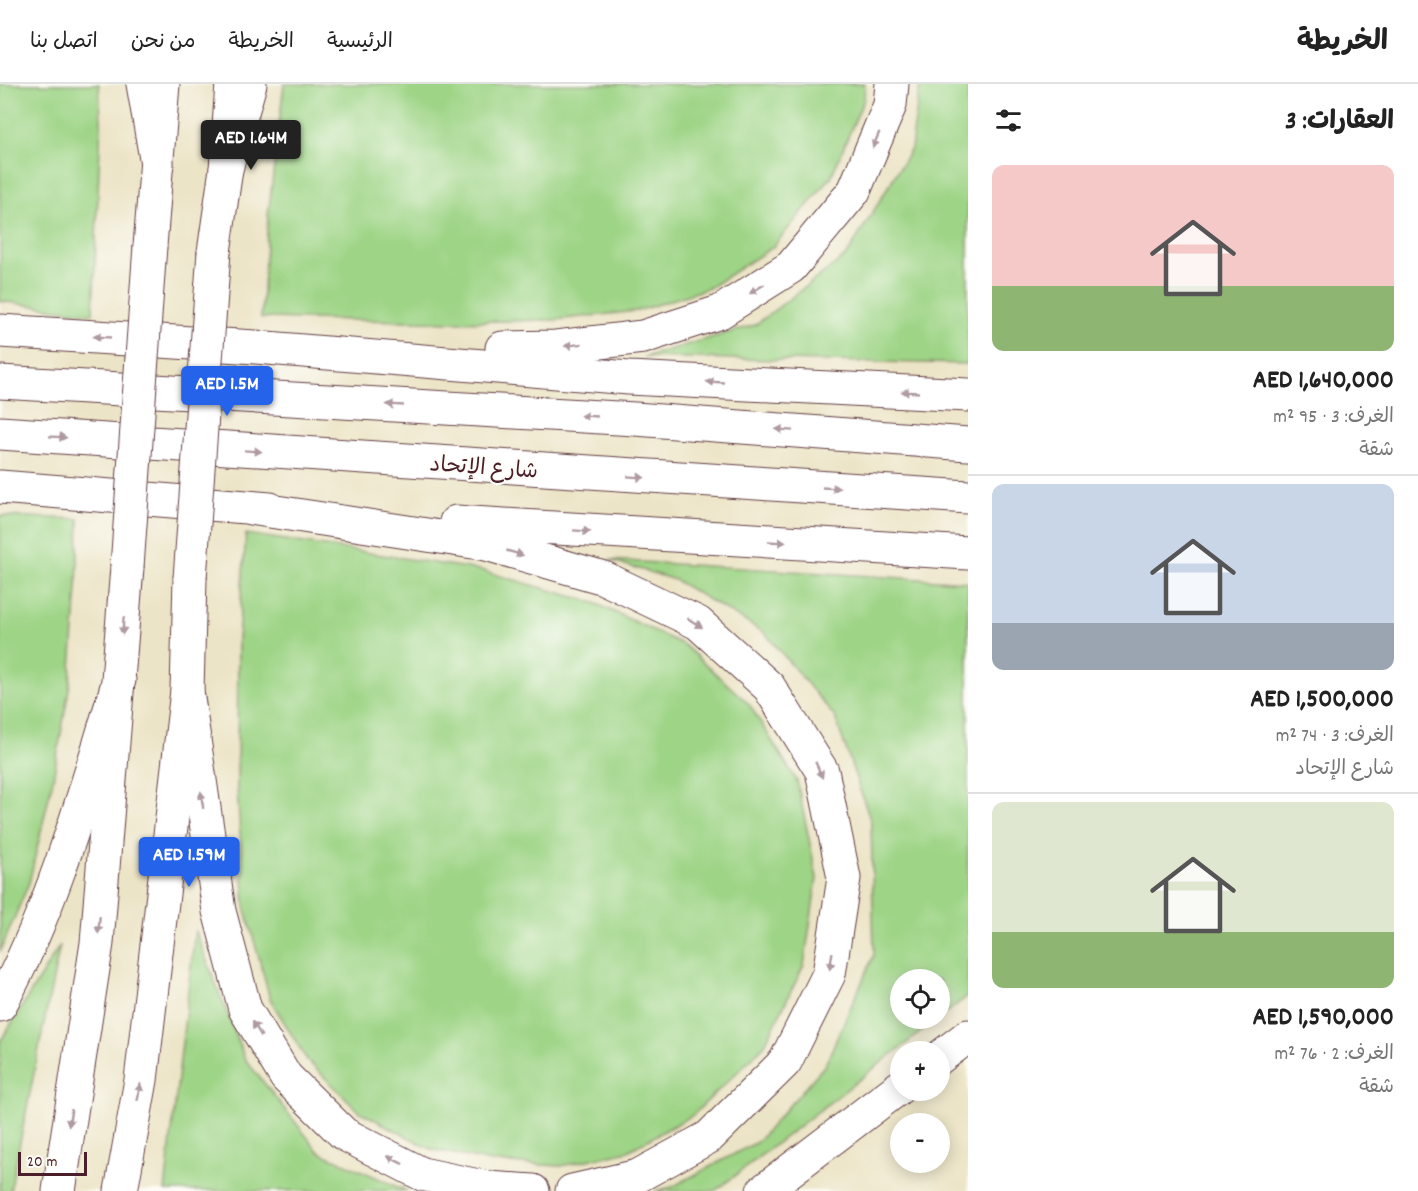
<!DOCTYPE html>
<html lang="ar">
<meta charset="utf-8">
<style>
:root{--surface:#fff;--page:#f2f2f2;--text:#222;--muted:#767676;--line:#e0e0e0;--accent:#2563eb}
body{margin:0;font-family:Dekko,"Playpen Sans Arabic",sans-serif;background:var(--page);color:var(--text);direction:rtl;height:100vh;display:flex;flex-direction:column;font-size:22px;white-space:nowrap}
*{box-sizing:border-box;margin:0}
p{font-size:20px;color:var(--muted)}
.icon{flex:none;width:33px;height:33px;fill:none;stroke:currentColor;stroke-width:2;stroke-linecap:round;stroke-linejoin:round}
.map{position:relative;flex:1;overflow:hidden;direction:ltr}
.side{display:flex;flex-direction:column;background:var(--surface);width:450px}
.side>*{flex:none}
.buttons{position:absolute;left:890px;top:885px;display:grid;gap:12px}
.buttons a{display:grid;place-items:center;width:60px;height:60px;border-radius:50%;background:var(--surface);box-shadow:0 3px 15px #0003;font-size:30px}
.scale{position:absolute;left:18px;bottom:15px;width:69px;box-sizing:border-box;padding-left:6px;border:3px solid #4a1f2b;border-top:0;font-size:16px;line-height:21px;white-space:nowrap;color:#4a1f2b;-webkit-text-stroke:4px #fdfcf7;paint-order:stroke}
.price{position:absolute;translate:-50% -51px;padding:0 14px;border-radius:6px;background:var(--accent);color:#fff;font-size:20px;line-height:39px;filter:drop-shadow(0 2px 3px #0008)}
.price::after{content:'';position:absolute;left:50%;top:36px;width:18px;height:14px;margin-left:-9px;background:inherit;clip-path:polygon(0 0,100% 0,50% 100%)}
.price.active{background:#222;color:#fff}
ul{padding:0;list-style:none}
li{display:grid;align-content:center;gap:12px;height:318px;padding:0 24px}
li+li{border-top:2px solid var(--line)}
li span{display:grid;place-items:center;height:186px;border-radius:12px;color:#555}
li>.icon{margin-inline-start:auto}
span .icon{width:108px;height:108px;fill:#fffc;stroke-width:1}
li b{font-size:26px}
h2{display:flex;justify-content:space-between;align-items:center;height:72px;padding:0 24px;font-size:26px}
header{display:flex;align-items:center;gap:36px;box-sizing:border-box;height:84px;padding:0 30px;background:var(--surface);border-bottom:2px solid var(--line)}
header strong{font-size:28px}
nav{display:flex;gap:33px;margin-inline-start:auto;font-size:21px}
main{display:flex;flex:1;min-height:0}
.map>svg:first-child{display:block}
.green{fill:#9dd485;stroke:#747a58;stroke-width:1.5}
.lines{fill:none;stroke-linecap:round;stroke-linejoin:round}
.secondary-casing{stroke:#623d42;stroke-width:35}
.primary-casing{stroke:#623d42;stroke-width:35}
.highway-casing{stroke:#623d42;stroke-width:35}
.secondary{stroke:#fff;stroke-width:33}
.primary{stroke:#fff;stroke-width:33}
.highway{stroke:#fff;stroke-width:33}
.secondary-bridge-casing{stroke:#623d42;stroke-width:35;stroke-linecap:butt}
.secondary-bridge{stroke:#fff;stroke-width:33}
.oneway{fill:#ae9aa0}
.labels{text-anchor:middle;stroke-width:4.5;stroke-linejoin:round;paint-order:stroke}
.street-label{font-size:22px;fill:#4a1f2b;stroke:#fdfcf7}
</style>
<header>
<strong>الخريطة</strong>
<nav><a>الرئيسية</a><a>الخريطة</a><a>من نحن</a><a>اتصل بنا</a></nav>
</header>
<main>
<section class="side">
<h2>العقارات: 3<svg class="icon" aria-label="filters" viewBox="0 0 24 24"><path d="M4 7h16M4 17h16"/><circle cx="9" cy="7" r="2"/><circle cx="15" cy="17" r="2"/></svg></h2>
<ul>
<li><span style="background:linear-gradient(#f6c9c9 65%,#8fb573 0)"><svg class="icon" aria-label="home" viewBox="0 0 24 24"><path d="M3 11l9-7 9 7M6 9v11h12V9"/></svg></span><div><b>AED 1,640,000</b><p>الغرف: 3 · 95 m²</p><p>شقة</p></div></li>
<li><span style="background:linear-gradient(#c9d6e8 75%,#9aa5b1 0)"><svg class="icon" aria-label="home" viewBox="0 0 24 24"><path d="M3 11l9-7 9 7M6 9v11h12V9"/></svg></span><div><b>AED 1,500,000</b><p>الغرف: 3 · 74 m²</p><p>شارع الإتحاد</p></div></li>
<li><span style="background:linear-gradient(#dfe7d0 70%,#8fb573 0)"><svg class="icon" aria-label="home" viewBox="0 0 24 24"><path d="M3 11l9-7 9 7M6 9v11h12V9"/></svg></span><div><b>AED 1,590,000</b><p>الغرف: 2 · 76 m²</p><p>شقة</p></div></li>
</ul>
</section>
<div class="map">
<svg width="968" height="1107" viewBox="0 0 968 1107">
<rect width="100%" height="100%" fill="#fdfcf7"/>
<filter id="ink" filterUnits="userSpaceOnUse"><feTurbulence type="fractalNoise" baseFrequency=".0167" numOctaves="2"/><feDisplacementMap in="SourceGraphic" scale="12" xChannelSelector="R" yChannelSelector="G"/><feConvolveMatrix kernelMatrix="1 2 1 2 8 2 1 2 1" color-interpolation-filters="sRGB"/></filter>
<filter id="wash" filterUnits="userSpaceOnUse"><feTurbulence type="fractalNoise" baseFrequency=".008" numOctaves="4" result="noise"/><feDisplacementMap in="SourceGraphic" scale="24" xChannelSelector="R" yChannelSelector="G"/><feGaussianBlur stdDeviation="1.35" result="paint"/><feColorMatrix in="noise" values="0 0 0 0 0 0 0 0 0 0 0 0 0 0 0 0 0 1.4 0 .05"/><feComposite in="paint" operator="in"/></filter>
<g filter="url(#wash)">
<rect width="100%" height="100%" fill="#ece4c6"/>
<path class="green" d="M0,0H99L101,36L93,230L0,217Z
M284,0H865L864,15L831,93L773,163L709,204L637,227L554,236L454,238L261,234L268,132Z
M920,0H968V280L644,273L755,241L847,171L911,65Z
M0,432L79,435L77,505L70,599L53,695L29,799L0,868Z
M246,450L480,486L595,519L684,561L749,620L797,697L817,794L804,881L764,962L693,1031L628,1067L561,1082L491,1078L431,1065L360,1028L307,976L270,915L245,823L237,704L238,555Z
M609,476L968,498V912L939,934V896H900V934H939L715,1107H655L672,1103L757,1058L825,981L874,871L871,738L835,633L765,549L675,496Z
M195,846L245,975L319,1068L407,1107H165Z
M60,861L10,1107H0V958Z"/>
</g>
<g filter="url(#ink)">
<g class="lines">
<defs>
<path id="secondary" d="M150,162L163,0
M214,168L226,85L232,0
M59,1107L97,859L127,483
M121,1107L141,996L187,607L190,494"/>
<path id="primary" d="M143,0L157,80
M226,85L250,0
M0,247L255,263L629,294L968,311
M502,264L556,263L643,253L720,228L791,183L854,107L890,21L892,0
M0,403L270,425
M250,424L486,460L604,494L698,539L769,603L822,687L844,794L829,890L785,978L709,1053L638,1092L572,1107
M456,438L968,469
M187,607L219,827L245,925L286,993L344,1050L422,1090L488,1104L533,1107
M0,921C55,819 85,707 119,596
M939,974L968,952
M763,1107L900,1003"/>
<path id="highway" d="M0,298L635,335L968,360
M0,349L968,413"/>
</defs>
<use href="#secondary" class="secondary-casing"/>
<use href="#primary" class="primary-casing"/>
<use href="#highway" class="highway-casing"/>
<use href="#secondary" class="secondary"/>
<use href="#primary" class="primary"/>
<use href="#highway" class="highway"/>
<defs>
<path id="secondary-bridge" d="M127,483L150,162
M190,494L214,168"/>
</defs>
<use href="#secondary-bridge" class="secondary-bridge-casing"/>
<use href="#secondary-bridge" class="secondary-bridge"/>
</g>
<defs><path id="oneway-solid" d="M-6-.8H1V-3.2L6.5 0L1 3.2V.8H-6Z" transform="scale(1.5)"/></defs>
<g class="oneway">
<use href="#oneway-solid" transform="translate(876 56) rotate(113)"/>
<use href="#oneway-solid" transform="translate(757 205) rotate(148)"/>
<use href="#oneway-solid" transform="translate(102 253) rotate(-177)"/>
<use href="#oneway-solid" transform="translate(573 261) rotate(173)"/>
<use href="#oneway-solid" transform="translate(715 298) rotate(-177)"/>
<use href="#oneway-solid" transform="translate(910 308) rotate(-177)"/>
<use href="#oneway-solid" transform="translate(395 321) rotate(-177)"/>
<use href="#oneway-solid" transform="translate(589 332) rotate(-177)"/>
<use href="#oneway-solid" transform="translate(784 346) rotate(-176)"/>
<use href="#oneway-solid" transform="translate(58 353) rotate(4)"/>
<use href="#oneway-solid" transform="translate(253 367) rotate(4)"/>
<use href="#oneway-solid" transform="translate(636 393) rotate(4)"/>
<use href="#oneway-solid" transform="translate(831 404) rotate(3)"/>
<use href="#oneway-solid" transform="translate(582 447) rotate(4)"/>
<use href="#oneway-solid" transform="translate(777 458) rotate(3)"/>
<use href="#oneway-solid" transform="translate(515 469) rotate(16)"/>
<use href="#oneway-solid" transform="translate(695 539) rotate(32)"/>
<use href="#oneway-solid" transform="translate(123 542) rotate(94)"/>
<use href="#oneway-solid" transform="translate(819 686) rotate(66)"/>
<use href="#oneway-solid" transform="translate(202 716) rotate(-98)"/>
<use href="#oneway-solid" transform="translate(99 841) rotate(95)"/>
<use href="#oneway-solid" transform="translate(831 877) rotate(99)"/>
<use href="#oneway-solid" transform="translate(257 945) rotate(-121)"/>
<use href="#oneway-solid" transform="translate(139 1008) rotate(-80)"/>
<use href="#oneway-solid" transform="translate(70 1034) rotate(99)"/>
<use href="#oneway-solid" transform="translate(395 1076) rotate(-153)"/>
</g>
</g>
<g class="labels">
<g class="street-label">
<text transform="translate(484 382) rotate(4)" y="8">شارع الإتحاد</text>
</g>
</g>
</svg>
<div class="buttons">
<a><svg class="icon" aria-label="locate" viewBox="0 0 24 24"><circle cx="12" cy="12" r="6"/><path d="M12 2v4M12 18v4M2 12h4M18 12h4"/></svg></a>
<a>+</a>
<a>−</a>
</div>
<div class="scale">20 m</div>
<b class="price active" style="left:251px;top:87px">AED 1.64M</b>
<b class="price" style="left:227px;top:333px">AED 1.5M</b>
<b class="price" style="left:189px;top:804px">AED 1.59M</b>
</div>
</main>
